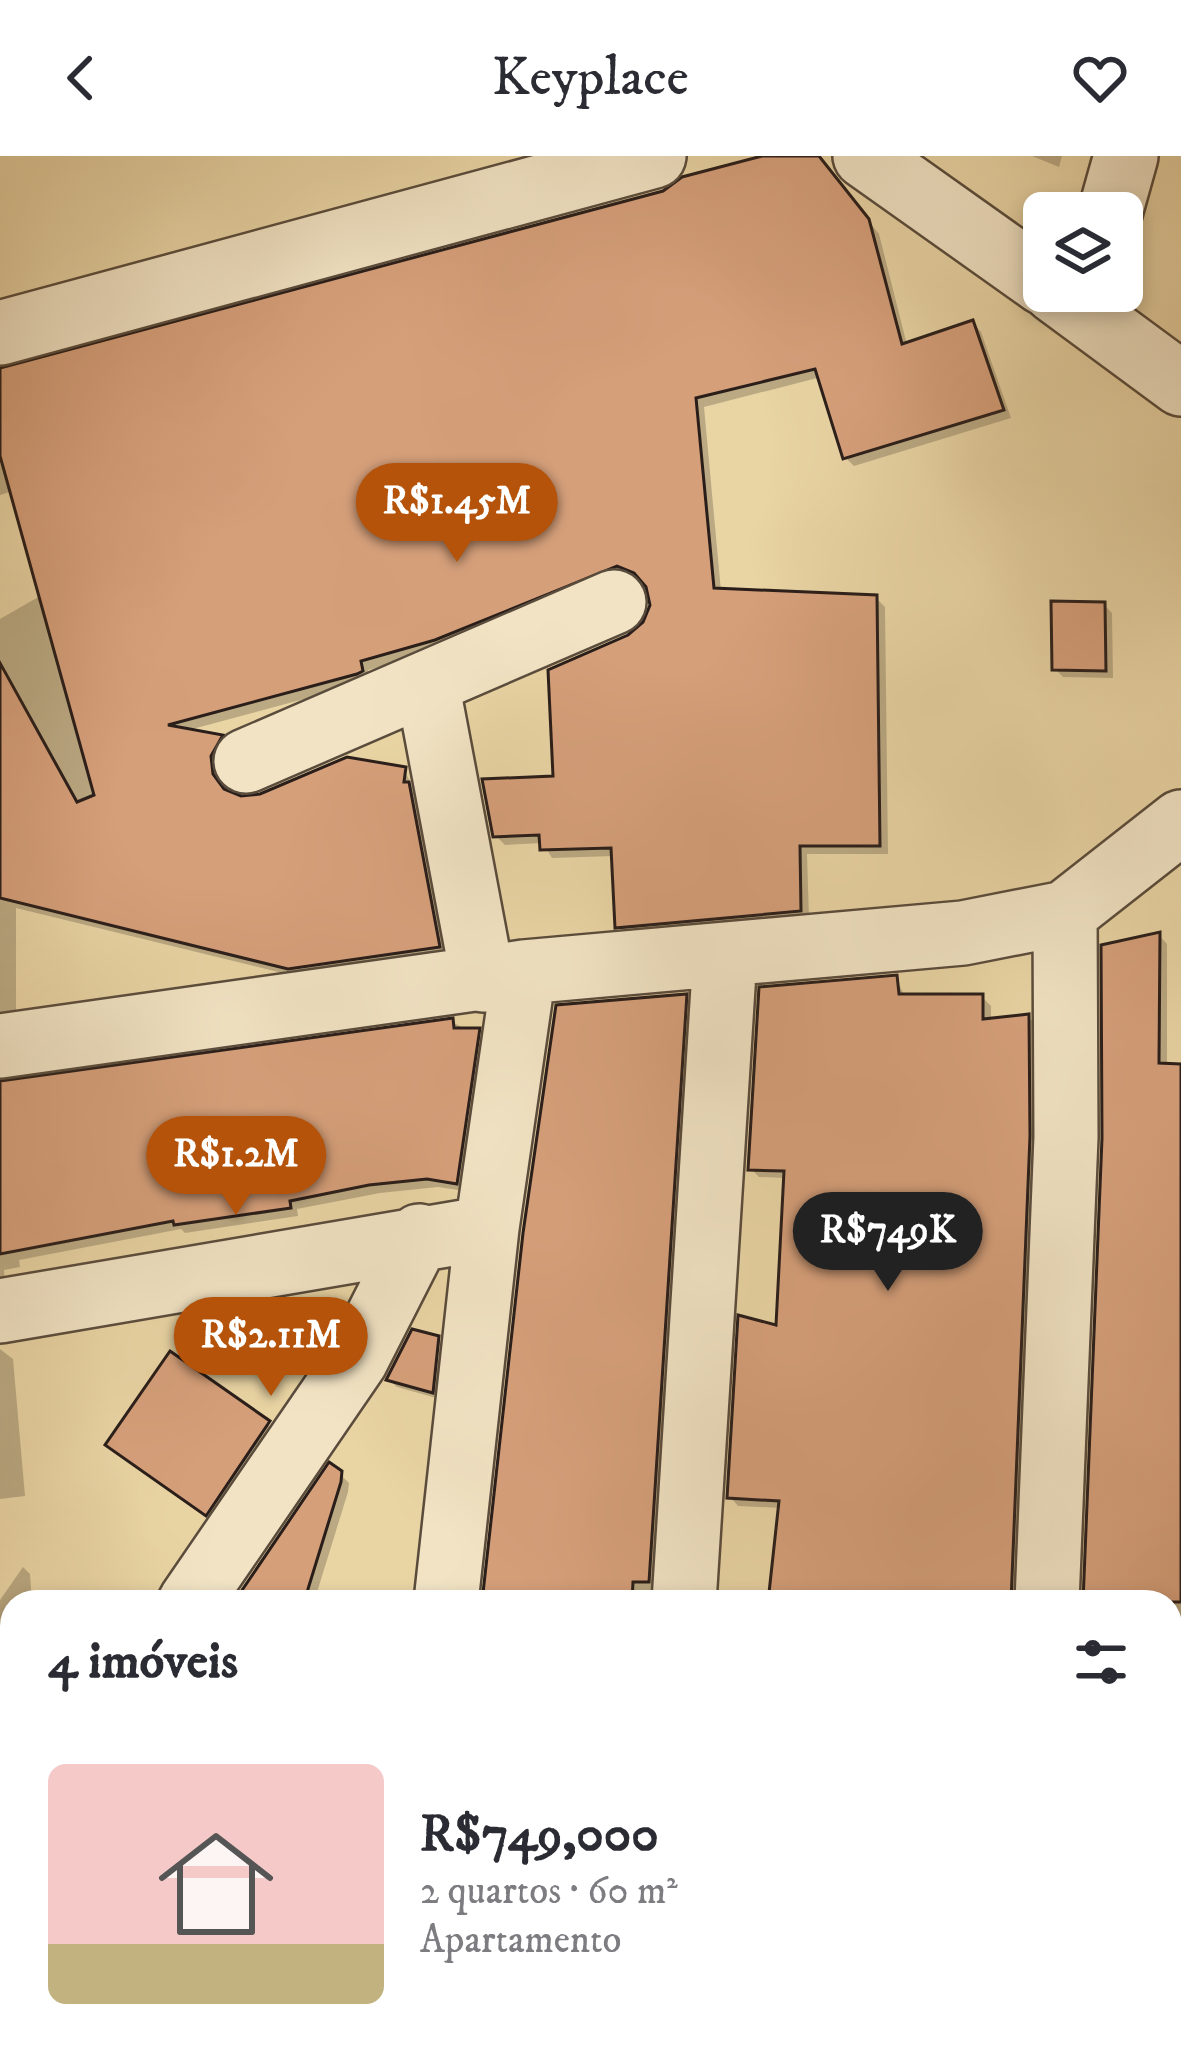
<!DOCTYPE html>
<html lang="pt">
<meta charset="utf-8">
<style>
:root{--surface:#fff;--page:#f2f2f3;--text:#2b2b33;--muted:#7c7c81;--line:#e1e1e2;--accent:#b45309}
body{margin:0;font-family:"IM FELL DW Pica",serif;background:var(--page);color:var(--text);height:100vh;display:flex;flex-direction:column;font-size:45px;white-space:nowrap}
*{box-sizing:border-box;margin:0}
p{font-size:39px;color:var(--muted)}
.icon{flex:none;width:66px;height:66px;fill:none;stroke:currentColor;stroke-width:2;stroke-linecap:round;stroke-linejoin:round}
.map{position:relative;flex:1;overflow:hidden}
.drawer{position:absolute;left:0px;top:1434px;width:1182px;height:471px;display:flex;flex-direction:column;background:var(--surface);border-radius:36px 36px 0 0;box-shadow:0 6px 18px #0003}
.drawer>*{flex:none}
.controls{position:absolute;left:1023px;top:36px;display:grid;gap:24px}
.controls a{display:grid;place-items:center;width:120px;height:120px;border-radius:18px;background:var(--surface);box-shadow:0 6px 18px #0003;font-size:60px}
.price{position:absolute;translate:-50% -102px;padding:0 27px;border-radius:42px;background:var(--accent);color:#fff;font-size:39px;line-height:78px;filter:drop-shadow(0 3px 6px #0008)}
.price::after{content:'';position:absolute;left:50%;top:72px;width:36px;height:27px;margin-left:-18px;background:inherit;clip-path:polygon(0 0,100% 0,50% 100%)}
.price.current{background:#222;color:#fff}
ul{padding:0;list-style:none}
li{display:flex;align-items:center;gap:36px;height:300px;padding:0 48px}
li+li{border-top:3px solid var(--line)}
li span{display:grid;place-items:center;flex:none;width:336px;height:240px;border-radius:18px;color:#555}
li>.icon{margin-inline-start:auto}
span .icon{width:144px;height:144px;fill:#fffc;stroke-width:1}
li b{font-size:51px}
h2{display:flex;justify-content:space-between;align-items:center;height:144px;padding:0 48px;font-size:51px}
header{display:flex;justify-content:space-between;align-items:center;height:156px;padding:0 48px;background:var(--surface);font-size:54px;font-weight:600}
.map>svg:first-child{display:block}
.shadow{fill:#0003}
.building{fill:#d59f7a;stroke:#2a1e1a;stroke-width:3}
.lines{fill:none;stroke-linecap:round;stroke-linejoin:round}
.street-casing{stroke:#5a4c3c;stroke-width:68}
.street{stroke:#f1e3c4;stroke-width:63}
</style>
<header><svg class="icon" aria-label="back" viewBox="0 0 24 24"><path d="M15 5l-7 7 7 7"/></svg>Keyplace<svg class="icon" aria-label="heart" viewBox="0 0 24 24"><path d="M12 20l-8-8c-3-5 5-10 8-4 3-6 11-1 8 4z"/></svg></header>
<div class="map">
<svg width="1181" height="1903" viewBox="0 0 1181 1903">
<rect width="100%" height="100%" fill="#e9d4a4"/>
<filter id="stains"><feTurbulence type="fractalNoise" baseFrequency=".00167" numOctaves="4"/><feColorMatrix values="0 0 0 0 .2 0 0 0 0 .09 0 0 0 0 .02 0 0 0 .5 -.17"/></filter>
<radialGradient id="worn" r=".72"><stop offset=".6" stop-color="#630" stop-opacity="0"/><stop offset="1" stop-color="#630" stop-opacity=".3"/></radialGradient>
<path class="shadow" d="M775,0H817L879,78L907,189L973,167L981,176L1011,262L854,310L845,301L821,221L704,251L721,435L876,442L885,451L888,698H807L809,763L627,779L618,770L614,700L552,702L543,687L505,689L496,680L556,623L630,482L646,468L653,449L644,424L630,418L610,421L445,492L368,514L367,526L185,575L222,581L230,590L218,610L220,630L240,644L404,614L417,638L447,800L299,821L16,752V861L0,866V463L47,436L22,332L0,339V213L665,38Z
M1032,0H1062L1059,11Z
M1104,449L1112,457L1113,522L1063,521L1055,513Z
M1159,779L1167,788V910L1181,911V1903H1126V1893H1170V1446H1086Z
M896,822L905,841H982L991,850V865L1028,861L1037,869V991L1019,1446H771L781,1352L738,1350L730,1341L779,1172L786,1022L759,1021L751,1013Z
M685,841L694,849L656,1446H485Z
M452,866L487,884L465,1035L438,1031L380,1037L297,1053L298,1060L185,1077L181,1073L19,1104L20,1111L4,1114L5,1128L0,1130V928Z
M437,1182L446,1191L440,1243L397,1231L389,1224Z
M0,1193L13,1203L25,1340L0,1343Z
M171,1199L276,1275L215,1365L117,1297Z
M340,1318L349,1327L348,1336L314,1446H237Z
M23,1411L30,1418L32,1446H12V1616L0,1612V1444Z
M12,1815V1893H272L268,1903H0V1826Z
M417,1893H556V1903H417Z
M686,1893H999V1903H685Z"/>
<path class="building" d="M762,0H819L869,63L902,188L973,164L1004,254L843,303L815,213L696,242L714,432L877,439L880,690H800L801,755L615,772L611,692L540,694L539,679L493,681L482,623L553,620L548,514L628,479L643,466L650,449L646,431L634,417L617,410L435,484L361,505L363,515L357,518L168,569L223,579L211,600L213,618L224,633L241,640L260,638L347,601L406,611L404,626H409L440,791L288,813L0,742V507L77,646L94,639L0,300V212L663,35L682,21Z
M1051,445L1105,446L1106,515L1052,514Z
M1160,776L1159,907L1181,908V1446H1083L1102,982L1101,789Z
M897,819L899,838H983V863L1029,858L1030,980L1011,1446H768L779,1345L727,1342L738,1159L776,1169L784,1015L748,1014L759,831Z
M687,838L649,1426H633L632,1446H482L523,1077L556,849Z
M453,862L454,872H480L457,1028L427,1023L369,1029L290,1045L291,1052L174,1069L173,1065L0,1098V925Z
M412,1173L439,1180L433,1237L386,1224Z
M170,1195L270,1265L206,1360L105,1289Z
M329,1306L342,1315L341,1326L304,1446H234Z"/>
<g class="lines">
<defs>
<path id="street" d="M865,0L1044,127
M1110,57L1126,0
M1055,135L1181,228
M0,177L654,0
M427,527L483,824
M246,605L614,446
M0,890L524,816L963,777L1065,757L1181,666
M0,1155L487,1072
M190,1446L356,1204L419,1080
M446,1446L487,1072L524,816
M684,1446L725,800
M1047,1446L1066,981L1065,757
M12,1660L2,1670L12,1702
M0,1779L12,1752
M1029,1903V1893"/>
</defs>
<use href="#street" class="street-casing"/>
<use href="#street" class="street"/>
</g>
<rect width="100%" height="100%" filter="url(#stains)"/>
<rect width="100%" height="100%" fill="url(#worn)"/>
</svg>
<div class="controls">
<a><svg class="icon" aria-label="layers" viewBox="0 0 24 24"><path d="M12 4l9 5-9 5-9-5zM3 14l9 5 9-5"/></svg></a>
</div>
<b class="price" style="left:457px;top:409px">R$1.45M</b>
<b class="price" style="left:236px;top:1062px">R$1.2M</b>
<b class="price current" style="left:888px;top:1138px">R$749K</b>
<b class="price" style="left:271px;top:1243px">R$2.11M</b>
<section class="drawer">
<h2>4 imóveis<svg class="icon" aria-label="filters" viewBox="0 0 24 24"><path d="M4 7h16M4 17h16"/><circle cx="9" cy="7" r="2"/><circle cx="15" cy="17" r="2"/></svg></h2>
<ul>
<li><span style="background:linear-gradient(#f6c9c9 75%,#c2b280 0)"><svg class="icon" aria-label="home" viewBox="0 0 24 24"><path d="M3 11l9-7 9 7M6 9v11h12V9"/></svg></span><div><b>R$749,000</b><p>2 quartos · 60 m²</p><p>Apartamento</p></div></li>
</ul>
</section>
</div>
